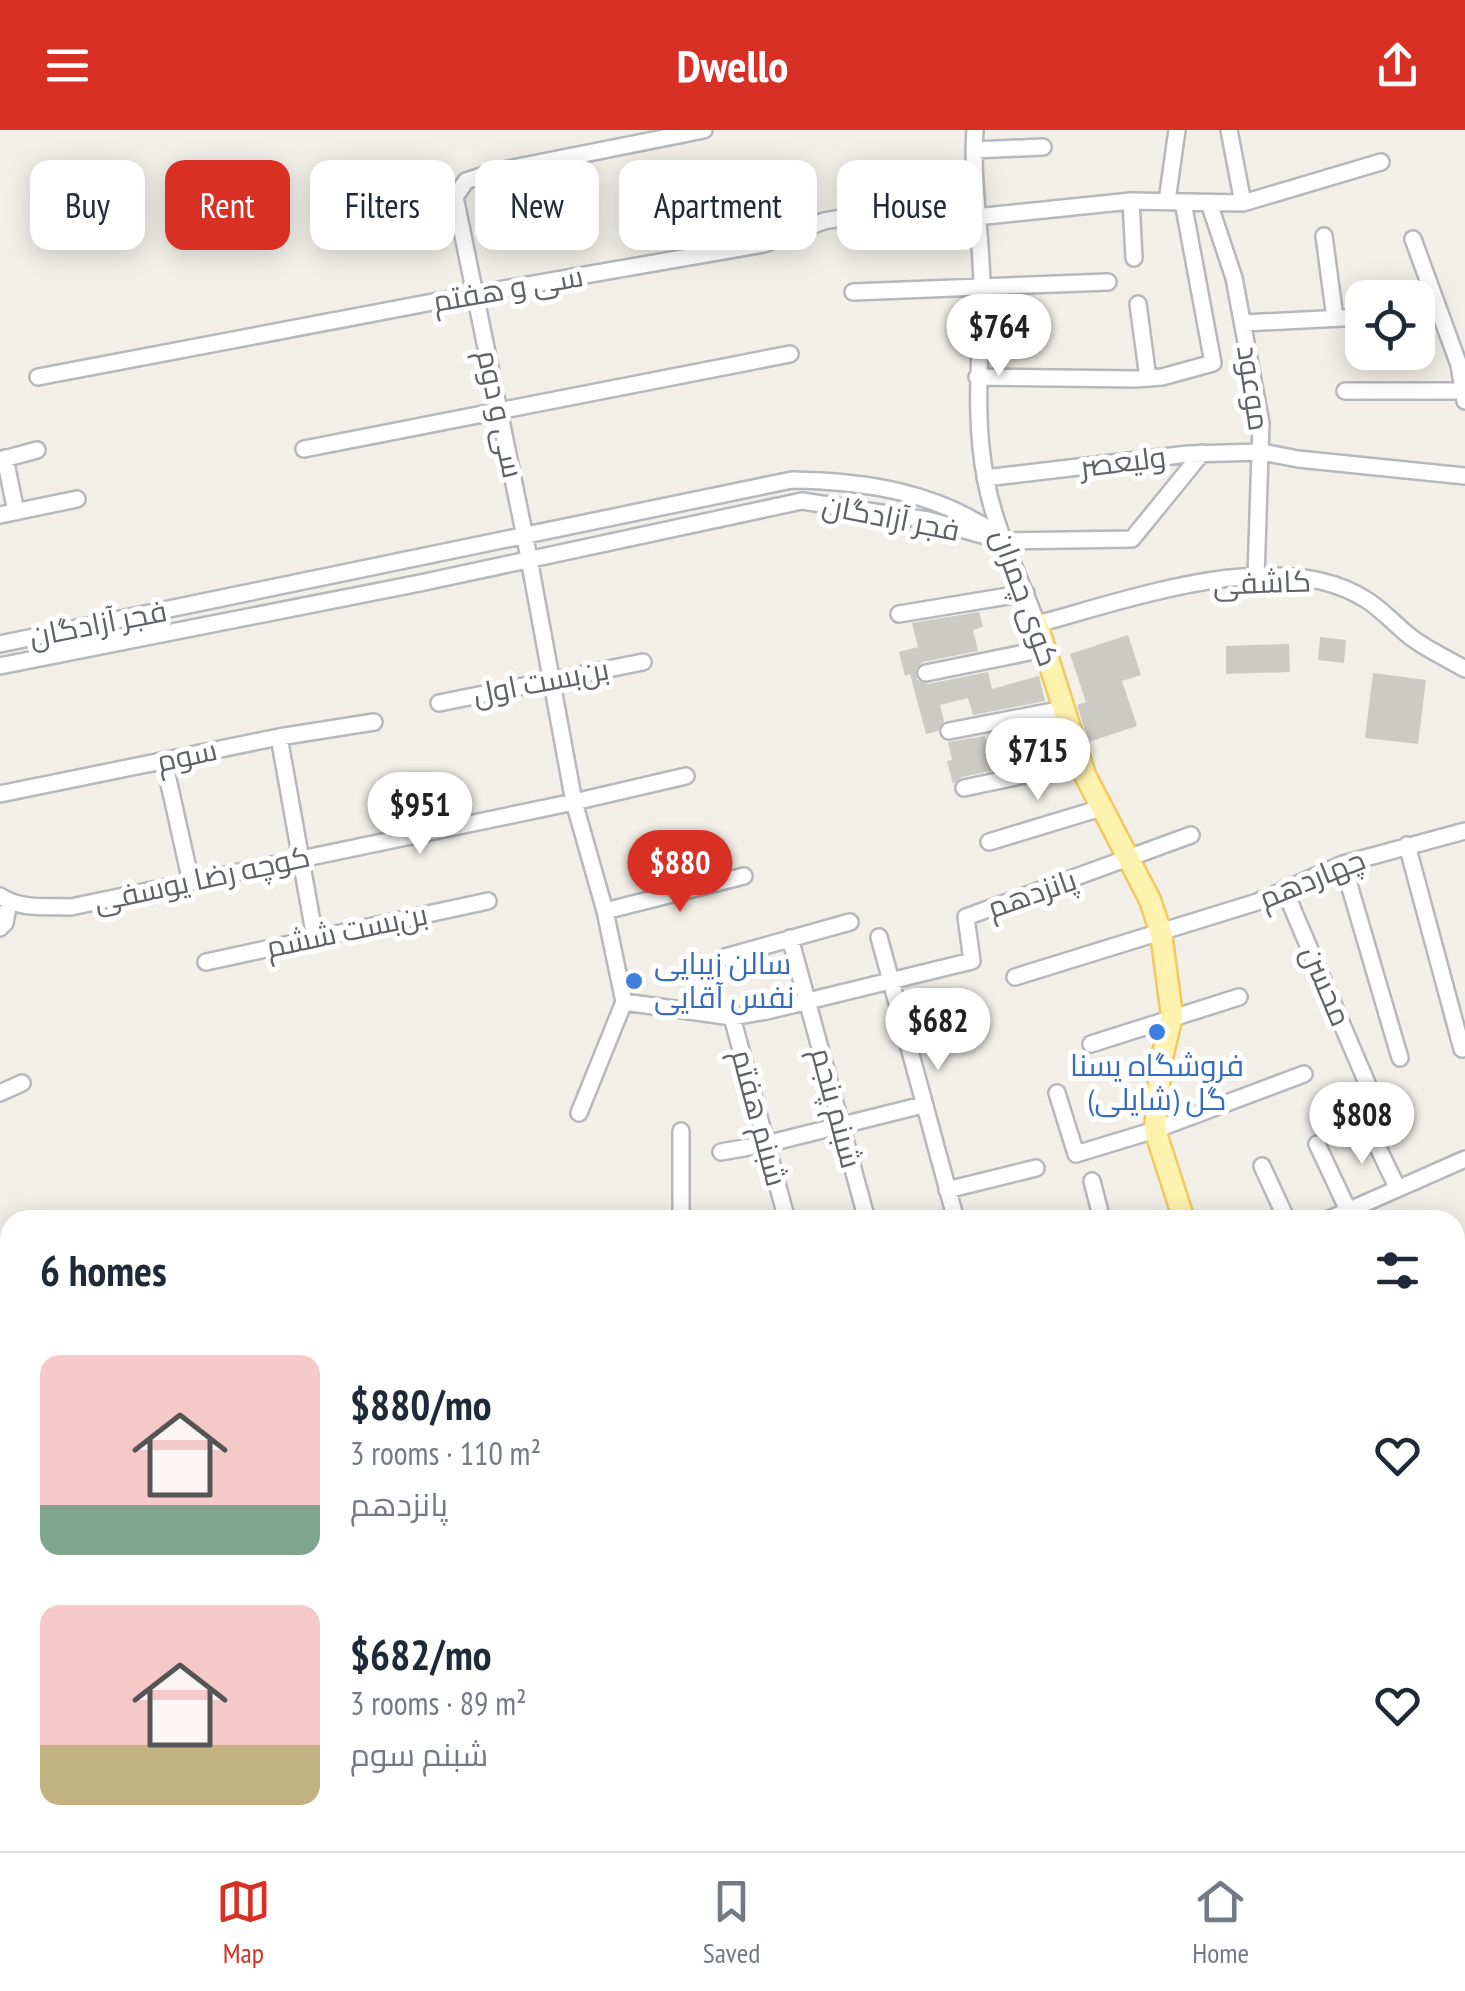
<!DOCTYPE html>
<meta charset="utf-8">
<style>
:root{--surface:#fff;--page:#f2f2f3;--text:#1f2937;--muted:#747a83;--line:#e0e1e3;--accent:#d93025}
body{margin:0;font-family:"PT Sans Narrow",Cairo,sans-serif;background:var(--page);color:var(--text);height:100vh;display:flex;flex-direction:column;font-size:38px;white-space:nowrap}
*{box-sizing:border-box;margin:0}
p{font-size:32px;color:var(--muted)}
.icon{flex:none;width:55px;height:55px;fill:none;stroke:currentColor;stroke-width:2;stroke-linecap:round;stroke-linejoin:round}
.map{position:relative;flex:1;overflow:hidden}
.sheet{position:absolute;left:0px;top:1080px;width:1465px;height:642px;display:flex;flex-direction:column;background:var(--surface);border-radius:30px 30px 0 0;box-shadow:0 5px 25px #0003}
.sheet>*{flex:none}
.top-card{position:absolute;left:30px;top:30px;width:1405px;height:90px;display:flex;gap:20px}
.controls{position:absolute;left:1345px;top:150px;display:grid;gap:20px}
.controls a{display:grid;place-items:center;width:90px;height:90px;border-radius:20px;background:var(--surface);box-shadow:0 5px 25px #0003;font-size:50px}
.price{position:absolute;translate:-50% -85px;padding:0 22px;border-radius:35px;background:#fff;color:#222;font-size:32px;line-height:65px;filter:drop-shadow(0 2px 5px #0008)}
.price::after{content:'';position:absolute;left:50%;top:60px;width:30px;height:22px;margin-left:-15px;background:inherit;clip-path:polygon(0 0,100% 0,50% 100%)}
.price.current{background:var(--accent);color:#fff}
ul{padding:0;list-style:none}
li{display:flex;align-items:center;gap:30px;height:250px;padding:0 40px}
li span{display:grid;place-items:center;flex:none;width:280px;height:200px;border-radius:20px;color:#555}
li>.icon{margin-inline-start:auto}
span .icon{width:120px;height:120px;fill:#fffc;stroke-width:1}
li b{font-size:42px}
h2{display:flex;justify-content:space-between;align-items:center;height:120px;padding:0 40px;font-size:42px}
.pill{padding:0 35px;border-radius:20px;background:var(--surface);box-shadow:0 5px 25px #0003;font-size:35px;line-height:90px}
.pill.current{background:var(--accent);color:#fff}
header{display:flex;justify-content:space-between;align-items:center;height:130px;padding:0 40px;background:var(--accent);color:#fff;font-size:45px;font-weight:700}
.tab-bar{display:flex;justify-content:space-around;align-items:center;height:140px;border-top:2px solid var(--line);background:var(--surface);font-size:28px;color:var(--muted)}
.tab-bar a{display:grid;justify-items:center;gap:5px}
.tab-bar .current{color:var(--accent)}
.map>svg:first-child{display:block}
.building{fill:#cccac5}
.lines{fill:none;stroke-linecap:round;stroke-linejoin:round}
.minor-casing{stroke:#b5b8bc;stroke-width:20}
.major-casing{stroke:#f2c960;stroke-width:25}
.minor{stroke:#fff;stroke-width:15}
.major{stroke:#fff2af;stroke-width:20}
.shop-dot{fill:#3f7fe0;stroke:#fff;stroke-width:4}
.labels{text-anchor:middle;stroke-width:10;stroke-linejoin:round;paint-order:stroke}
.street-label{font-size:30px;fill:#5f6368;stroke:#fff}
.shop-label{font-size:30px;fill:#366cbe;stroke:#fff;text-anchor:start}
</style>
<header><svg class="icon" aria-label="menu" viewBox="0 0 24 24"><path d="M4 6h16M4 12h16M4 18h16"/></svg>Dwello<svg class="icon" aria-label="share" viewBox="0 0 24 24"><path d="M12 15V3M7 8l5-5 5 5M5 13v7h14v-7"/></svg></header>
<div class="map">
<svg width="1465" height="1721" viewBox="0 0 1465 1721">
<rect width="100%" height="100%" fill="#f1efe8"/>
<path class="building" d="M979,482L983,497L973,500L978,521L923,532L916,539L917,550L928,554L988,542L992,559L1039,546L1045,571L973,585L968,568L940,575L944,591L938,601L926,604L910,544L905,546L899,522L918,517L912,493Z
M1128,505L1141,545L1122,551L1137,596L1089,612L1077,575L1086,572L1070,524Z
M1320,507L1346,510L1344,533L1318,530Z
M1289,514L1290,542L1226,544V516Z
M1373,543L1426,550L1418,614L1365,608Z
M1054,592L1057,602L1049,605L1055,627L962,647L953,654L947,631L952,630L948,612L985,606L988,620L1026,610L1023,598Z"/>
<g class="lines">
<defs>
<path id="minor" d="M975,0C971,54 982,107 982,160C981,224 973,286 986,351C995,400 1020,447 1037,494C1128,470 1279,414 1365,469C1382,479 1396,496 1412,508C1428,520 1448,529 1465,539
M1229,0L1243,73
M974,20L1043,17
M1131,71L1134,128
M1167,71L1177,0
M1209,73L1234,148L1261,293L1256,447
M1324,106L1335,188
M1413,109L1459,235L1465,271
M853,162L1108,152
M1138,174L1148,248
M1418,184L1439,183
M1243,193L1362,187
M38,247L475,164L764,114L824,91L876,82L912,88L976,87L1131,71L1243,73L1381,32
M977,247L1136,249L1162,247L1213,233L1183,72
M1345,261H1463
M304,319L790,224
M5,328L16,382
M0,330L37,320
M985,348L1188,324L1262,322L1298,329L1465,346
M0,385L77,369
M899,484L1026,463
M0,514L792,350C864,351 938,362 997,405
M0,536L420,453L802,371L928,390L1004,411L1132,409L1202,323
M926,543L1044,519
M439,573L643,532
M949,601L1063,579
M279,607L315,808
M164,631L191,752
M964,658L1081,633
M0,664L279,607L374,592
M989,712L1101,678
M1407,715L1462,919
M1343,734L1400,928
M1284,759L1367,953
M0,766C20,780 48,776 71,777L574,672L525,407L455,67L466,51L493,42L704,0
M605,781L744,746
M0,798L5,793L9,772
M879,807L956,1090
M790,808L867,1090
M725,827L850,792
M206,832L488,771
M1015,847L1257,772L1343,734L1465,701
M624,872L732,887L767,881L972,831L966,787L1191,705
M732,887L787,1090
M1091,914L1239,867
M0,963L22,953
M1057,963L1076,1024L1155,1000L1304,944
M579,983L624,872L605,781L574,672L686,646
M1368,997L1397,1057
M1317,1014L1348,1080
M721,1022L766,1014L923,975
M1262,1036L1287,1090
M1092,1051L1102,1090
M947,1060L1036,1038
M681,1090V1001
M1327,1090L1465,1029
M1455,1590L1465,1586
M1455,1679L1465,1674
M977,1712L981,1721
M909,1715L912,1721
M612,1721L631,1712
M1138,1721L1159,1712
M1358,1721L1377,1712"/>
<path id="major" d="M1037,494L1085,645L1150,770L1161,803L1172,886L1161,932L1155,1000L1184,1090
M1455,1474L1465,1489"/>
</defs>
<use href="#minor" class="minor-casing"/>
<use href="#major" class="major-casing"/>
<use href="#minor" class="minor"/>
<use href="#major" class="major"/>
</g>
<g class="shop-dot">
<circle cx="634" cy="851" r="10"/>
<circle cx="1157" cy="902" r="10"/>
</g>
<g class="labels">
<g class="street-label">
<text transform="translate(508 159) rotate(-10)" y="10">سی و هفتم</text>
<text transform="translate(1253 258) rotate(82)" y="10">موعود</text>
<text transform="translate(500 284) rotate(78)" y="10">سی و دوم</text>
<text transform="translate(1123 332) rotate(-7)" y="10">ولیعصر</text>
<text transform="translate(891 388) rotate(11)" y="10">فجر آزادگان</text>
<text transform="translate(1262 453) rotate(-2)" y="10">کاشفی</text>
<text transform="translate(1025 468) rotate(70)" y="10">کوی چمران</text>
<text transform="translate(98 494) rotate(-11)" y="10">فجر آزادگان</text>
<text transform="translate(541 552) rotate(-11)" y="10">بن‌بست اول</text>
<text transform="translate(187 626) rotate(-12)" y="10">سوم</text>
<text transform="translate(202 749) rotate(-12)" y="10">کوچه رضا یوسفی</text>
<text transform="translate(1312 749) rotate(-22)" y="10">چهاردهم</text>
<text transform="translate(1032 764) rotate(-19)" y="10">پانزدهم</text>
<text transform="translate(347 801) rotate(-12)" y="10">بن‌بست ششم</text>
<text transform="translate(1326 856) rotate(67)" y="10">محسن</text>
<text transform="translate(836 978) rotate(75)" y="10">شبنم پنجم</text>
<text transform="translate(759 988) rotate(75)" y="10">شبنم هفتم</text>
</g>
<g class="shop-label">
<text x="654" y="844">سالن زیبایی<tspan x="654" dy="34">نفس آقایی</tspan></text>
<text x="1157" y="946" text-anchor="middle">فروشگاه یسنا<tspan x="1157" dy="34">گل (شایلی)</tspan></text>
</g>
</g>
</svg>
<div class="controls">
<a><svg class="icon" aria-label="locate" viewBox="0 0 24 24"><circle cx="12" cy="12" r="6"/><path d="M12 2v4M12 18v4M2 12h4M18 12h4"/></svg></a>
</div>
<b class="price" style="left:999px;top:249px">$764</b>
<b class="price" style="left:1038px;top:673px">$715</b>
<b class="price" style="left:420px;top:727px">$951</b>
<b class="price current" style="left:680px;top:785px">$880</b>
<b class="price" style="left:938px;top:943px">$682</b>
<b class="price" style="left:1362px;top:1037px">$808</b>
<div class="top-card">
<a class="pill">Buy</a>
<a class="pill current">Rent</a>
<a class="pill">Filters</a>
<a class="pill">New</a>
<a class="pill">Apartment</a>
<a class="pill">House</a>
</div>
<section class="sheet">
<h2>6 homes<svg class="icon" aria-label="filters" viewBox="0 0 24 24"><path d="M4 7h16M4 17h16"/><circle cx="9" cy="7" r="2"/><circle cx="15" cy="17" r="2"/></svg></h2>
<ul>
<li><span style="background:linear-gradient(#f6c9c9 75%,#7fa58c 0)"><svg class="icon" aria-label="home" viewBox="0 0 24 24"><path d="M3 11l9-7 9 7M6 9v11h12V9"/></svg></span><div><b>$880/mo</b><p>3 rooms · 110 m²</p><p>پانزدهم</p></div><svg class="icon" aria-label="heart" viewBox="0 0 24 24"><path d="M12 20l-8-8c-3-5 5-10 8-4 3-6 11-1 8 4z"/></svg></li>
<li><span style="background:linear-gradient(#f6c9c9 70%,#c2b280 0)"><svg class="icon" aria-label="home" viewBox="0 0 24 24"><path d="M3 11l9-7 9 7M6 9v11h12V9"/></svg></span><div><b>$682/mo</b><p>3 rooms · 89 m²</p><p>شبنم سوم</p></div><svg class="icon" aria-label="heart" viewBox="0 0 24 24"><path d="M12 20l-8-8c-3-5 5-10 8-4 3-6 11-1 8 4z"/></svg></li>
</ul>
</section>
</div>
<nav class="tab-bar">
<a class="current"><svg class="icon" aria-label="map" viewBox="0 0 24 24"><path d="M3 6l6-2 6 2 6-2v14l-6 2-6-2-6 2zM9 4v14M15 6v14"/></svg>Map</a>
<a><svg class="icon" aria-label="saved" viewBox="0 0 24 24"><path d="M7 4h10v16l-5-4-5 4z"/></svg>Saved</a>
<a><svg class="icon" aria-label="home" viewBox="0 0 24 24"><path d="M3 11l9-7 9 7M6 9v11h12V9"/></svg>Home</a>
</nav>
